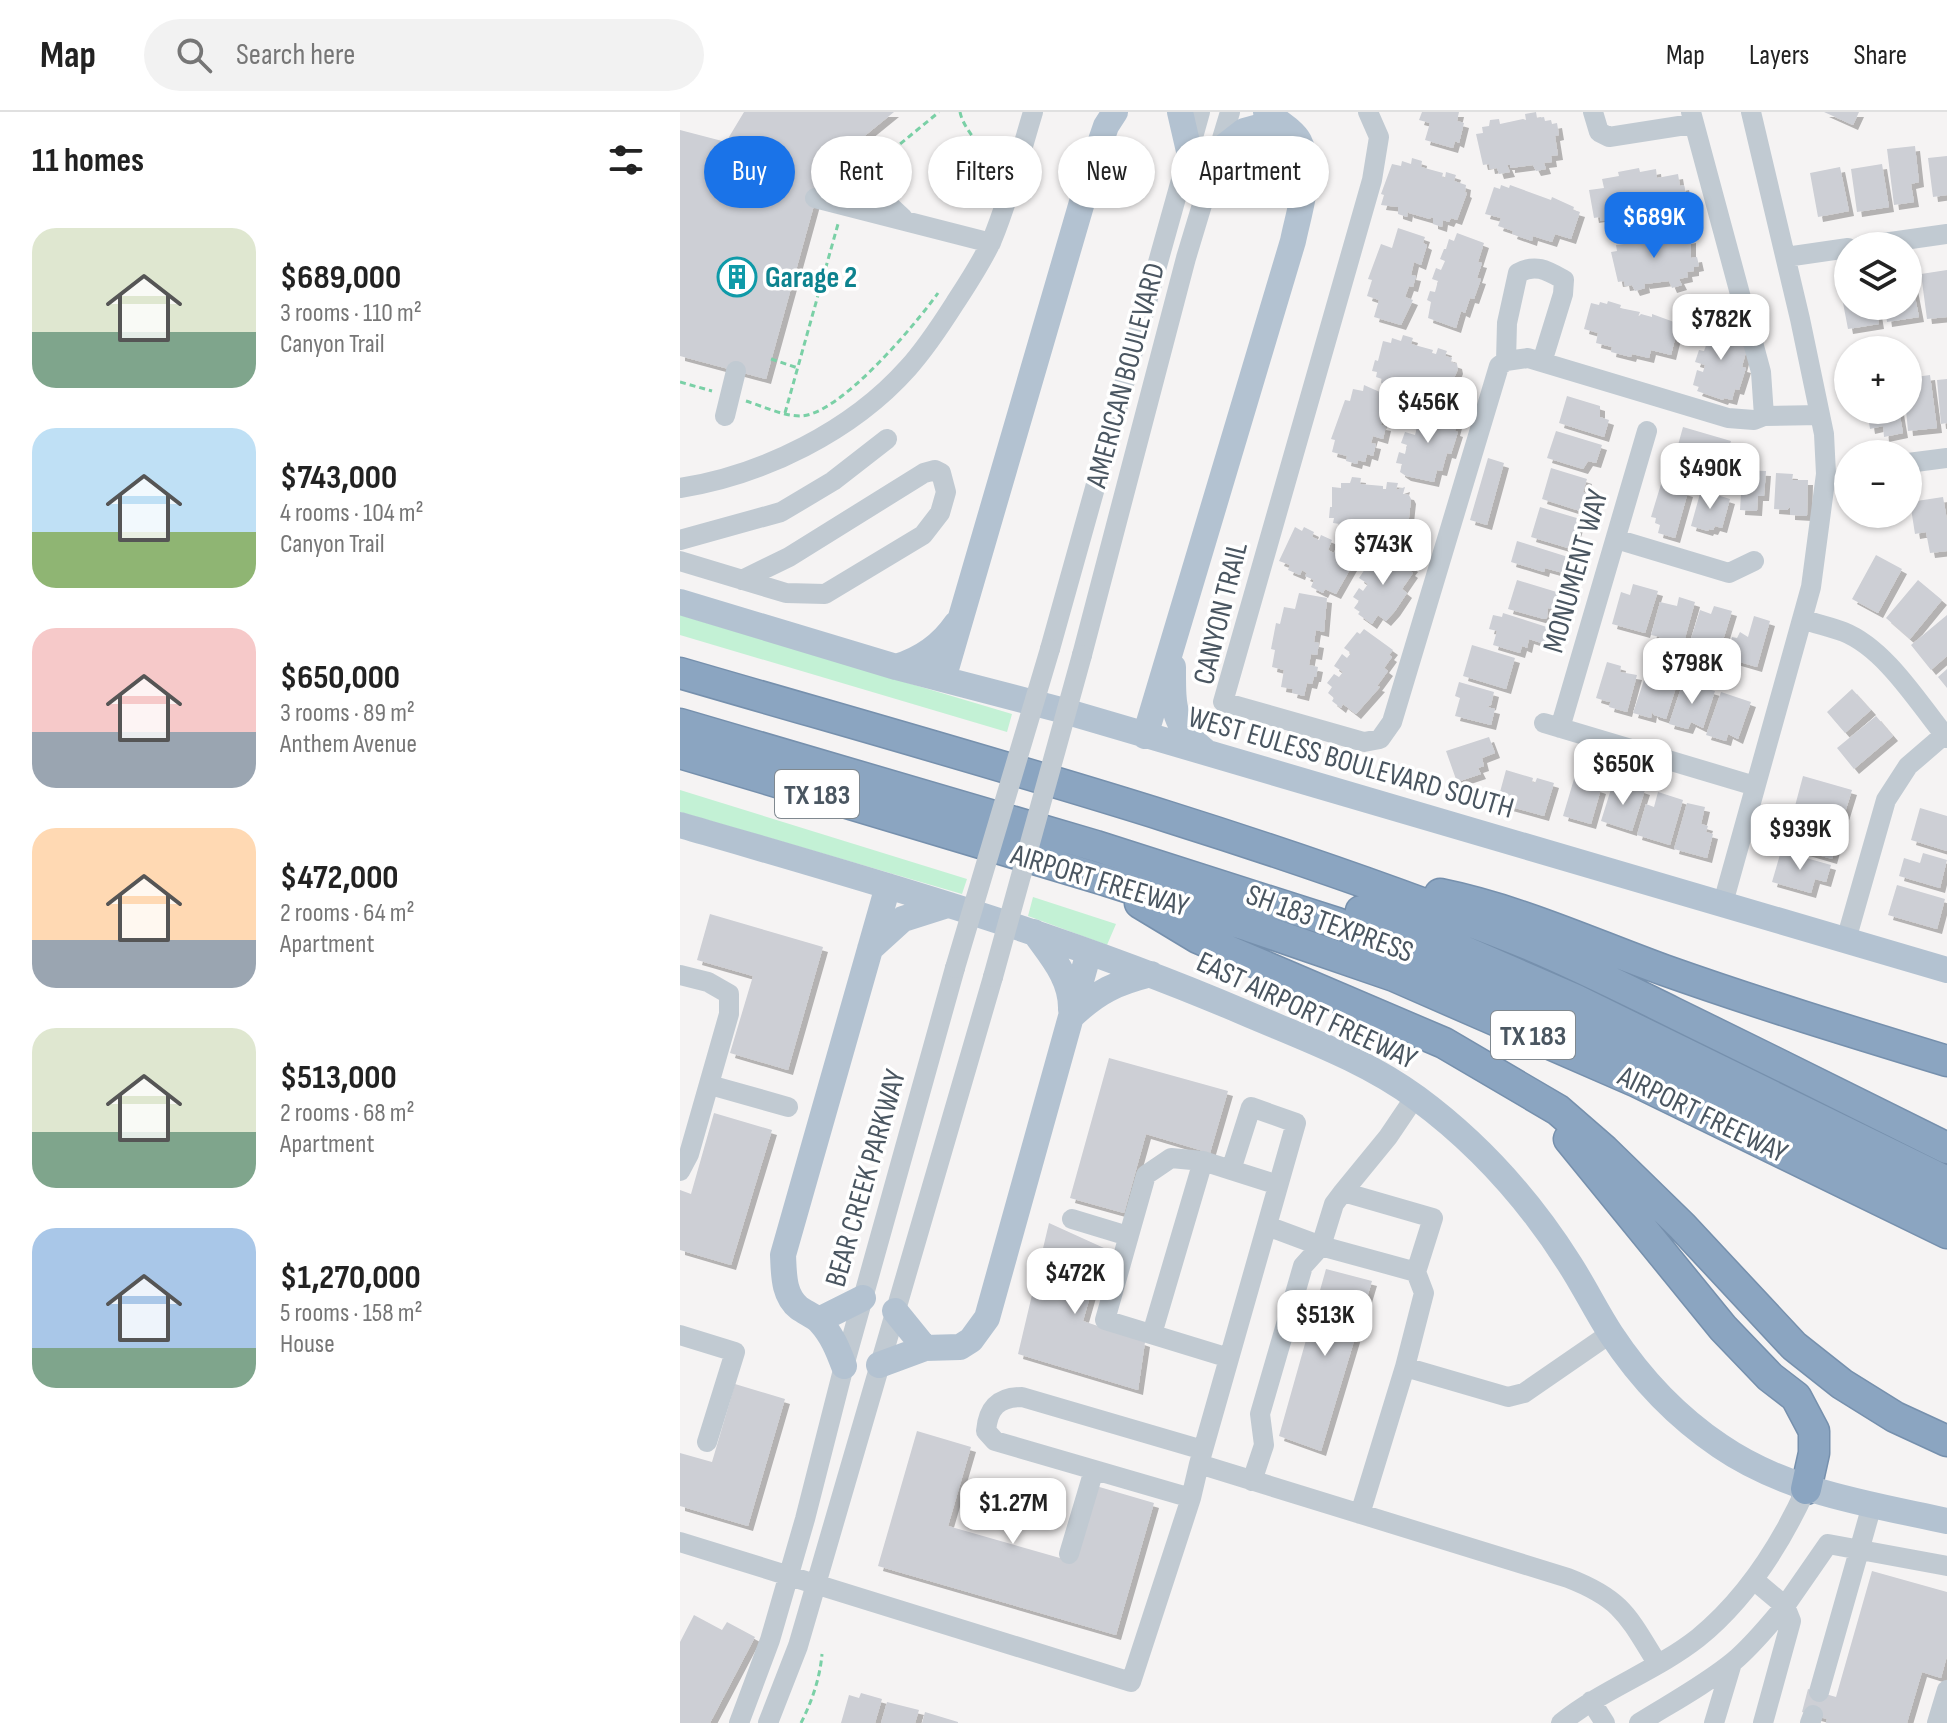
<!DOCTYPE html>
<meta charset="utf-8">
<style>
:root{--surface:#fff;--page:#f2f2f2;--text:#222;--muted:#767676;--line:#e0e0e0;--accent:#1a73e8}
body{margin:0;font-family:"Sofia Sans Condensed",sans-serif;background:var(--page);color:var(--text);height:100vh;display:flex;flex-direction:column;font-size:30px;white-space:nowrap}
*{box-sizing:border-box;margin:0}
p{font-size:26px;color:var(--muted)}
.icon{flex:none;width:44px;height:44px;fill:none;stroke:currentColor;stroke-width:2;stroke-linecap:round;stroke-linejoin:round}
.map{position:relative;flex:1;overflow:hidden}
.panel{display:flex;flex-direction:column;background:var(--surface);width:680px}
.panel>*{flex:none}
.top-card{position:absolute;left:24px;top:24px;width:760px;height:72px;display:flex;gap:16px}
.controls{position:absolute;left:1154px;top:120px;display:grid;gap:16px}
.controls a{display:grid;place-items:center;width:88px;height:88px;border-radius:50%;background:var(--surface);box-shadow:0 2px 6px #0004;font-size:40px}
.price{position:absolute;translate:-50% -68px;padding:0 18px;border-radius:16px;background:#fff;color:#222;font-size:26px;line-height:52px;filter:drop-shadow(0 2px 4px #0008)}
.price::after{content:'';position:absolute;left:50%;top:48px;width:24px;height:18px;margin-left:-12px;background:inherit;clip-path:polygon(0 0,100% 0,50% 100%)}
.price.active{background:var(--accent);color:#fff}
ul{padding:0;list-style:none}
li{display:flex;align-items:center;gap:24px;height:200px;padding:0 32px}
li span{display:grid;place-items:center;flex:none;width:224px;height:160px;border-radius:24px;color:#555}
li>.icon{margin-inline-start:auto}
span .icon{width:96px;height:96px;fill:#fffc;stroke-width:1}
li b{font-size:34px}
h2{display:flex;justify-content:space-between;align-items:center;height:96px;padding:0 32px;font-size:34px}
.pill{padding:0 28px;border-radius:36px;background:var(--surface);box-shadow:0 2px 6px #0004;font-size:28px;line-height:72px}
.pill.active{background:var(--accent);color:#fff}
header{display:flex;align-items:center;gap:48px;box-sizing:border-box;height:112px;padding:0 40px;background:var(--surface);border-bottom:2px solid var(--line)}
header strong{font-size:38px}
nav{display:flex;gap:44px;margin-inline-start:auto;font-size:28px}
.search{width:560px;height:72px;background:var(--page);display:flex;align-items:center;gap:20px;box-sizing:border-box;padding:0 28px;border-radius:44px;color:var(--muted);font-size:30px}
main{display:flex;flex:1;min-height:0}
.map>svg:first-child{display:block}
.green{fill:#c3f1d5}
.building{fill:#cdcfd5;filter:url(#shadow)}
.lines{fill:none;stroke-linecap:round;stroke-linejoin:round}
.highway-casing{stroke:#7690ad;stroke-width:33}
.path{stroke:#7ad0a6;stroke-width:3;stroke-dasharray:6 4;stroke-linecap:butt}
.minor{stroke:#c1cad2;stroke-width:20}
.major{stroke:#b3c2d1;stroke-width:26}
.highway{stroke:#8ba5c1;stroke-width:30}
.minor-bridge{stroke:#c1cad2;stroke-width:20}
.labels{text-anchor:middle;stroke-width:7;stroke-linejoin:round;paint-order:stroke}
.shield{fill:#fff;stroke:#808990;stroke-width:2}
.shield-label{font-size:28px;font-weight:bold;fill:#4a5661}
.culture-label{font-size:30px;font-weight:bold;fill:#0d838f;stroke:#fff;text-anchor:start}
.street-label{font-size:30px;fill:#4a5661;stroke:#fff}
</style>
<header>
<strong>Map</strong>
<div class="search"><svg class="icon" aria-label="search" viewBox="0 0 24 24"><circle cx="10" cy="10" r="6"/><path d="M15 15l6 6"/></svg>Search here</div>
<nav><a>Map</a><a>Layers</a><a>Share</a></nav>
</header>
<main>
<section class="panel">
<h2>11 homes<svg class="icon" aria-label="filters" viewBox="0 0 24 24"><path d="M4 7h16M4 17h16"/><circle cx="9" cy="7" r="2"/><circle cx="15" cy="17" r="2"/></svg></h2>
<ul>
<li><span style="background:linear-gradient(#dfe7d0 65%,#7fa58c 0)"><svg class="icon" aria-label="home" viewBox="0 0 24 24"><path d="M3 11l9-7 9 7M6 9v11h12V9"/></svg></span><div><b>$689,000</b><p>3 rooms · 110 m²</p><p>Canyon Trail</p></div></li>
<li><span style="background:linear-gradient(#bfe0f5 65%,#8fb573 0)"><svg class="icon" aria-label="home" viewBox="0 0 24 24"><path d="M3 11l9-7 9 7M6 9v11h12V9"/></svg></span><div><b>$743,000</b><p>4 rooms · 104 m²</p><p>Canyon Trail</p></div></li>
<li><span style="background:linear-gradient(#f6c9c9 65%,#9aa5b1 0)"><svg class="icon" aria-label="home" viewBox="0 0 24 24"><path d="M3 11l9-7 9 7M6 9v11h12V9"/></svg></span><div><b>$650,000</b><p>3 rooms · 89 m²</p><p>Anthem Avenue</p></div></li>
<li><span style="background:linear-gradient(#ffd9b3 70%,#9aa5b1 0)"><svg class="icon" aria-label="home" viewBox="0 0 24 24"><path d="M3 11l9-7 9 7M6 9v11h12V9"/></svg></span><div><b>$472,000</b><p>2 rooms · 64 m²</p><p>Apartment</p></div></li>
<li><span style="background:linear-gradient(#dfe7d0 65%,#7fa58c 0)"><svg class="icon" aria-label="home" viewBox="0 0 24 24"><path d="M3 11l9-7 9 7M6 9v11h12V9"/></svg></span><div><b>$513,000</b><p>2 rooms · 68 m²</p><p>Apartment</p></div></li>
<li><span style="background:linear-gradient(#a9c7e8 75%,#7fa58c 0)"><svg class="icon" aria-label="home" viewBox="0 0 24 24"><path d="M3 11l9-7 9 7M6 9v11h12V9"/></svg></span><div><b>$1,270,000</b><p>5 rooms · 158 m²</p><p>House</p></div></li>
</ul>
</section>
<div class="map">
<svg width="1267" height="1611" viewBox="0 0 1267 1611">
<defs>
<filter id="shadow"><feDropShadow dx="5" dy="5" stdDeviation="0" flood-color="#0004"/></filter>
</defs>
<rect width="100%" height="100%" fill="#f5f3f3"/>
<path class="green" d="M0,503L332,602L327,620L0,523Z
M0,678L287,767L282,782L0,700Z
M353,785L436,812L427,833L348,804Z"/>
<path class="building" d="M64,0H214L144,57L86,267L0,244V18L46,30Z
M742,0H779L777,9L784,11L779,31L775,29L773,36L745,28L750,11L739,8Z
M856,0L857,6L864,5L865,9L871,8L872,12L877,11L879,23L875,24L878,43L871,44L872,50L864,51L866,57L856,59L853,53L830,56V53H827L830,60L819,62L817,56L810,57L809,52L803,53L796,22L803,21L802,15L809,14L810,8L819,7L820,12L843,7L846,8L845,2Z
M1144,0H1179L1173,13Z
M1235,34L1239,70L1231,72L1234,90L1214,93L1207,37Z
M1267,44V83L1253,85L1248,46Z
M732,46L742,49L741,55L763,61L762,65L765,66L766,60L776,63L774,69L786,73L785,80L787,81L777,108L771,106L769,110L763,108L762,115L753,112V106L751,105L750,107L729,101L728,99L727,105L718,102V95L701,93L704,83L701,82L712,52L721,54L722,49L731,52Z
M1202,52L1209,95L1177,100L1171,57Z
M1160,55L1169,99L1138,105L1130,61Z
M959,56L960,60L976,57L977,66L998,62L1000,74L1004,73L1007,86L997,91L998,95L987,97V99L975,101L974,95L962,97L963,102L950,104L949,99L939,101L940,107L920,109V105L914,106L909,78L924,76L922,67L939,64L938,60Z
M821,73L829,76L830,73L871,88L872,85L894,95L893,98L900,100L891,127L875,122L872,130L853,124L852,129L832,122L833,119L818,114L821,106L805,102L814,75L820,77Z
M718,116L745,125L743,131L747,133L741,153L734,150L731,163L736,164L733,175L729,174L725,185L733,188L721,213L694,205L699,188L687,184L692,168L688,167L701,132L712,136Z
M989,117L990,122L998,120L999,124L1006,123V127L1011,126V146L1017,145L1019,154L1014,155V159L1007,160L1008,165L999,167L1002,173L992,176L989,169L965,172L964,170L965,176L955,179L952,173L945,174L944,169L938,170L931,140L937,139L936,133L944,132V126L954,124V130L956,127L980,124L979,119Z
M777,121L804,131L798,150L802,151L797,166L801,167L794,187L790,186L785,201L781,199L776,216L748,206L751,190L747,188L750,179L755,180L758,169L752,167L756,156L761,158L765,149L760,147L764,137H766L769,127L774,129Z
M1267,158V205L1247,207L1241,162Z
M1228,164H1231L1239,205L1207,210L1205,194H1228Z
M1168,173V194H1196L1199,212L1168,217L1160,175Z
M928,189L941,193L940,196L960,200L958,205L961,202L972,205V202L994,210L993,214L998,215L991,243L971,238L969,246L952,242L951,245L931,240L932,235L916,231L918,221L904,217L911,191L919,193L920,190L927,192Z
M1038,212L1067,221L1063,235L1067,236L1062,255L1066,256L1059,278L1055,277L1052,288L1044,286L1043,288L1017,279L1019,275L1013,273L1017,258L1023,260L1025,253L1015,250L1019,238L1024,239L1027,231L1020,229L1024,219L1031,221L1034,213Z
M723,223L733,226L731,232L753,238L752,241L756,242L758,236L767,239L765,244L772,246L771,250L777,252L778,257L772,271L774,272L769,284L764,282L762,287L754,284V291L746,289L745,283L742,284L718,276V282L709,279V274L701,271L702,267L696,265L697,260L692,259L695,248L698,249L703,229L711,231L712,226L721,229Z
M1250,263L1257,316L1228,319L1226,298H1228V266Z
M1267,267V311L1261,312L1257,268Z
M684,273L702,281L701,285L708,287L706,294L711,296L708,307L703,306L701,313L706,314L703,327L693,324L691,331L696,332L693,344L687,342L685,350L678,348L677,352L666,349L667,344L652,340L655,328L651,327L665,288L670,289L673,277L683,279Z
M887,284L920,294V305L929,308L924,325L879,311Z
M742,297L748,299V297L778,308L775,319L778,320L771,342L767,341L762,359L757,358L754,370L726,364L720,360L722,352L716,351L719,340L725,342L727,333L721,331L725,320L735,323L737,316L731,314L734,303L740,304Z
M1187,298H1219L1223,321L1204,325L1203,314L1190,317Z
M1003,315L1051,329L1042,357L1008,347L1010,342L1004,341L1006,336L998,333Z
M876,319L922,333L916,351L908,349L903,357L867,346Z
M808,346L824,351L807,413L790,408Z
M871,356L907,367L903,380L908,382L903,400L862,387Z
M1058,358L1086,359L1084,384H1078L1077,399L1060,398L1061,382H1057Z
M1096,361L1113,362L1112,368H1128L1127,404L1110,403V395L1107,398L1094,397Z
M672,365L681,366L680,372L703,374V377H706L707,370L718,371L716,378L725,375L723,382L729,383L731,387L728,415L723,414L722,419H714L716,425L707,424L702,418V422L681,420L678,417L679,423H670L668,417L660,416V412L653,411L654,406H649L650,395H652V375L661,376V371H670Z
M981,372L1008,380L995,426L978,421L980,413L975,411L976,406L971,405Z
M1021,378L1050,387L1042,416L1035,414L1033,418L1029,417L1028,419L1011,414Z
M1263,385L1267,408V439L1250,441L1246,420L1235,422L1230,390Z
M860,395L900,407L895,424L891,423L888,436L851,425Z
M615,415L622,419L624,415L634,420L632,425L639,428L641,423L652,428L648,438L654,441L656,436L667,441L665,447L672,450V454L656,482L645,477L643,481L631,475L634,468L625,464L627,461L622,458L620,463L608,458L610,453L599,449Z
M837,429L888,445L883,461L865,456L864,460L831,450Z
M704,436L733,455L730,459L733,461L722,477L727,481L715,499L706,509L698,503L692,512L678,502L680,500L674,496L679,489L673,485L679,476L683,479L688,472L679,466L685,457L689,459L694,453L689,449L695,440L700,443Z
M1196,443L1222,457L1198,501L1172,487Z
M837,468L880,481L875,498L868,496L867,506L864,507L828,497Z
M1238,468L1262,488L1230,527L1206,506Z
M953,472L978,479L965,521L932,512L941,480L950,483Z
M619,481L647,486L644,520L636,518L634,530L639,531L637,543L631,542L629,553L638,555L636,565H634L632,572L627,571L624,584L612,581L613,577L601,575L604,558L592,555L595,538L591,537L596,511L600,512L604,495L615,497Z
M999,485L1015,490L1002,537L978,530L980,525L971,523L980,490L997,494Z
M1034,494L1052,499L1037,548L1007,539L1020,498L1031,502Z
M823,501L873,517L868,533L849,527L847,536L842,534L840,541L813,533L817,519L809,517L813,503L822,505Z
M1267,503V544L1251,558L1231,533Z
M1074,504L1090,509L1077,555L1046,546L1052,525L1057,526L1060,520L1068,525Z
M684,517L713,538L709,543L712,545L704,556L708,559L697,574L700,575L676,602L663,592L661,596L652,589L654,586L648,581L652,575L647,571L654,562L659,565L663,560L654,554L662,542L667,546L671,541L664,536L677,520L680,522Z
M792,533L835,546L826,577L783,564Z
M927,550L941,554L940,560L957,563L947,600L929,595L931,588L929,590L916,586Z
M1267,557V576L1258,565Z
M964,568L982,573L984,568L997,572L986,607L974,603L972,600L971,606L953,601Z
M779,570L814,580L811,593L807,595L815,597L811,613L775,604L780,586L775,584Z
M1003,570L1035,579L1023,616L1011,610L1008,617L989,612Z
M1172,577L1191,598L1165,621L1147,600Z
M1041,580L1071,590L1058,627L1048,622L1046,629L1026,623Z
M1196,604L1213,624L1174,657L1157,636Z
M809,625L815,641L802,646L804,654L798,656L801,662L777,670L766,639Z
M897,657L916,663L915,675L921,677L911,712L883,704Z
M826,658L853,666L852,670L855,671L857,666L874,671L864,704L817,691Z
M1123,664L1172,678L1163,707L1115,694Z
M946,672L965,678L952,719L921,709L932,674L944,677Z
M978,680L1003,688L990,733L957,723L966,692L974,695Z
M1007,691L1025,695L1021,712L1028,714L1026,720L1033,722L1027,746L994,737Z
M1240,696L1267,704V739L1231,728Z
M1120,704L1147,712L1143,725L1157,729L1152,747L1111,735Z
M1101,739L1151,753L1146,770L1135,767L1131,781L1092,770Z
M1243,741L1267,748L1260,776L1219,764L1224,746L1240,751Z
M1217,773L1265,787L1257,817L1208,803Z
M30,802L143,835L108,958L50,941L73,864L17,848Z
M429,946L548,979L530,1041L466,1022L444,1101L390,1086Z
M34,1001L92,1018L51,1153L0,1138V1078L11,1082Z
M369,1111L424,1136L403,1209L465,1230L458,1278L338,1242Z
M646,1157L692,1169L641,1339L599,1324Z
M55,1272L105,1287L68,1414L0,1394V1341L32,1350Z
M237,1319L291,1335L268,1414L394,1450L416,1374L474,1391L436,1523L198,1454Z
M1192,1459L1267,1480V1544L1261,1566L1242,1560L1227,1611H1146L1147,1607L1122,1600L1128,1577L1156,1585Z
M14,1503L42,1518L47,1510L75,1525L30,1611H0V1530Z
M181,1581L202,1587L195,1611H161L169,1583L179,1586Z
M207,1590L239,1598L235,1611H201Z
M245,1600L278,1610V1611H242Z"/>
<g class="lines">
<defs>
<path id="highway" d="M0,561C281,643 565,719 838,828C890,849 941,875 992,900C1084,945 1175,990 1267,1036
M0,612L416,734L657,811L894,909L1267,1096
M0,641L421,767L569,814L714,864L957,970L1267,1121
M760,782C838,798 910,831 984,858C1077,891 1172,920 1267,949
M460,791L518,826L764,931L878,998L924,1038L1002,1114L1114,1234L1162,1272L1215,1305L1267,1329
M681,799L733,817L894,887L1267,1070
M889,1027L1043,1216L1090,1265L1116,1285L1134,1319V1341L1126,1377"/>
</defs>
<use href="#highway" class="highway-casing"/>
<path class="path" d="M280,0C283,15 295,25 301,39C308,56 308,73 305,90
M197,51L259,0
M91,247L118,256
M0,270L32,279
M66,289C82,294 103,304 120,304C159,304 236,212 258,181
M105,301L158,112
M121,1611C132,1589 140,1566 142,1542"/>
<path class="minor" d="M688,0L699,25L692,68L543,590L684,630L700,627L712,610L819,254L826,249L848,246L1048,306L1074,308L1084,304L1140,303
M913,0L919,20L929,25L1012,12
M1011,0L1081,260L1084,304
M166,40L195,80L223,106
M135,86L311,131
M1182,134L1267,122
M1106,145L1168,136
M826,249L827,211L838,161C856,151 868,159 884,168L883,182L862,250
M45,304L56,259
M1228,351L1267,346
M0,376C83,363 172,319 228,256C246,236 261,213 275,191C288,171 302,150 312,128C329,87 340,43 353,0
M936,427L1049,461L1074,449
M0,428L101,400L153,369L207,327
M0,449L106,481L145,482L243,423L260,401L266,380L261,361L255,358L244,361L109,445L62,468
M1122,507C1136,512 1151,515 1164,520C1206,537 1239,592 1267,626
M370,537L520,0
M402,543L506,146L550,0
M864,611L1075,674
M880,616L967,319
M1043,791L1131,475L1146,362L1144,322L1120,207L1071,0
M1166,828L1206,688L1228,654L1264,623
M0,863L28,870L49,882V902L9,1042L0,1059
M30,973L108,995
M551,1058L598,1073
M663,1080L708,1025L735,985
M392,1107L448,1124
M472,1222L523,1049
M0,1223L55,1240L27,1330
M725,1255L744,1181L736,1160L753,1106L663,1080L654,1092L641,1134L736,1160
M519,1352L616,1011L571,995L551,1058L523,1049L491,1046L466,1063L425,1208L549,1246
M572,1369L584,1333L580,1302L623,1154L641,1134L587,1114
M511,1386L315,1329L306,1319C308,1296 318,1285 342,1285L523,1338
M680,1402L725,1255L828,1285L844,1281L931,1221
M0,1430L451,1570L511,1386L519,1352L888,1466C942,1487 948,1504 977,1551
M389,1442L414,1358
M1074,1468L1105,1494L1148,1432L1267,1454
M1139,1580L1192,1393
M911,1589L925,1611
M59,1611L90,1528L125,1407L164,1254L275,856
M88,1611L118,1534L313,865
M881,1611C923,1577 976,1559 1018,1526C1067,1486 1100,1434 1126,1377
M959,1611C991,1591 1025,1573 1054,1549C1073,1533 1089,1513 1105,1494L1111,1509L1083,1611
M1034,1611L1052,1551
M1130,1611L1133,1603
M1257,1611L1267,1578"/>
<path class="major" d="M500,0L509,39
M537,40L564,19L597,10
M0,490L216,555L381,598L1267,858
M216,555C242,547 261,534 276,512
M493,555C493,596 492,613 526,640
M263,567L414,49L426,14L435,0
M465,624L613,129C619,99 634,58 619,29C613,18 595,8 586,0
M0,713C190,768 381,822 563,900C621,925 686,948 737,986C798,1031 849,1088 889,1151C904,1174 916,1199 931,1222C960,1266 997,1305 1040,1334C1107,1380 1189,1392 1267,1409
M354,820C372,845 392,867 391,898
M190,837L223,807L267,793
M391,905C418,879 436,871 471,862
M215,1199L245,1236
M139,1208L183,1186
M199,1253L245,1236L280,1235L291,1228L307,1206L409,840
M164,1254C158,1238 152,1223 140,1210C135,1204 126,1201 119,1196C103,1183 104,1162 103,1143L208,774"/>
<use href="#highway" class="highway"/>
<path class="minor-bridge" d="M275,856L370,537
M313,865L402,543"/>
</g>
<defs>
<symbol id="building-ring" viewBox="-11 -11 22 22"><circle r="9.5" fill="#fff" stroke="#0f9aa8" stroke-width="1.5"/><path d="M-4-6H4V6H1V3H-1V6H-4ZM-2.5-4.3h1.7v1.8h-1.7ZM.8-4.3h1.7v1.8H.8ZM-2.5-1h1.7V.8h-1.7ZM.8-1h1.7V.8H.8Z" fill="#0f9aa8"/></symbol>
</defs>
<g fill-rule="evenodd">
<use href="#building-ring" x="35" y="143" width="44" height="44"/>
</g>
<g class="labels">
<g class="shield">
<rect x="95" y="658" width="84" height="48" rx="6"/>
<rect x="811" y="899" width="84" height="48" rx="6"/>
</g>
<g class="shield-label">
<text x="137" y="692">TX 183</text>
<text x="853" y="933">TX 183</text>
</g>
<g class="culture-label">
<text x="85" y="175">Garage 2</text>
</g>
<g class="street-label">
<text transform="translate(445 263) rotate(-75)" y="10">AMERICAN BOULEVARD</text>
<text transform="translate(895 459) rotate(-74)" y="10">MONUMENT WAY</text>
<text transform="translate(540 501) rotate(-76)" y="10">CANYON TRAIL</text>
<text transform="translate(671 650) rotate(16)" y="10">WEST EULESS BOULEVARD SOUTH</text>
<text transform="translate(420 768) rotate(17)" y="10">AIRPORT FREEWAY</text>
<text transform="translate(650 811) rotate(20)" y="10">SH 183 TEXPRESS</text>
<text transform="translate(627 898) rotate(25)" y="10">EAST AIRPORT FREEWAY</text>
<text transform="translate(1023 1002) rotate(26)" y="10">AIRPORT FREEWAY</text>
<text transform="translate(185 1066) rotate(-74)" y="10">BEAR CREEK PARKWAY</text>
</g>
</g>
</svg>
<div class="controls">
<a><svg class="icon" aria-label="layers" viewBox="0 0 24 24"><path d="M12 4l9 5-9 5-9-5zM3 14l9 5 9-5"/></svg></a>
<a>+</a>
<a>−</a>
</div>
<b class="price active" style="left:974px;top:148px">$689K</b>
<b class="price" style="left:1041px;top:250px">$782K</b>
<b class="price" style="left:748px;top:333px">$456K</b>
<b class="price" style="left:1030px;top:399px">$490K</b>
<b class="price" style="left:703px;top:475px">$743K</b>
<b class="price" style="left:1012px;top:594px">$798K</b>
<b class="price" style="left:943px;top:695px">$650K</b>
<b class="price" style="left:1120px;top:760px">$939K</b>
<b class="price" style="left:395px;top:1204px">$472K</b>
<b class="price" style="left:645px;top:1246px">$513K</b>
<b class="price" style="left:333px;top:1434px">$1.27M</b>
<div class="top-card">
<a class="pill active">Buy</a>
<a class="pill">Rent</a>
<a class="pill">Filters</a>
<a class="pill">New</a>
<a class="pill">Apartment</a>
</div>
</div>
</main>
